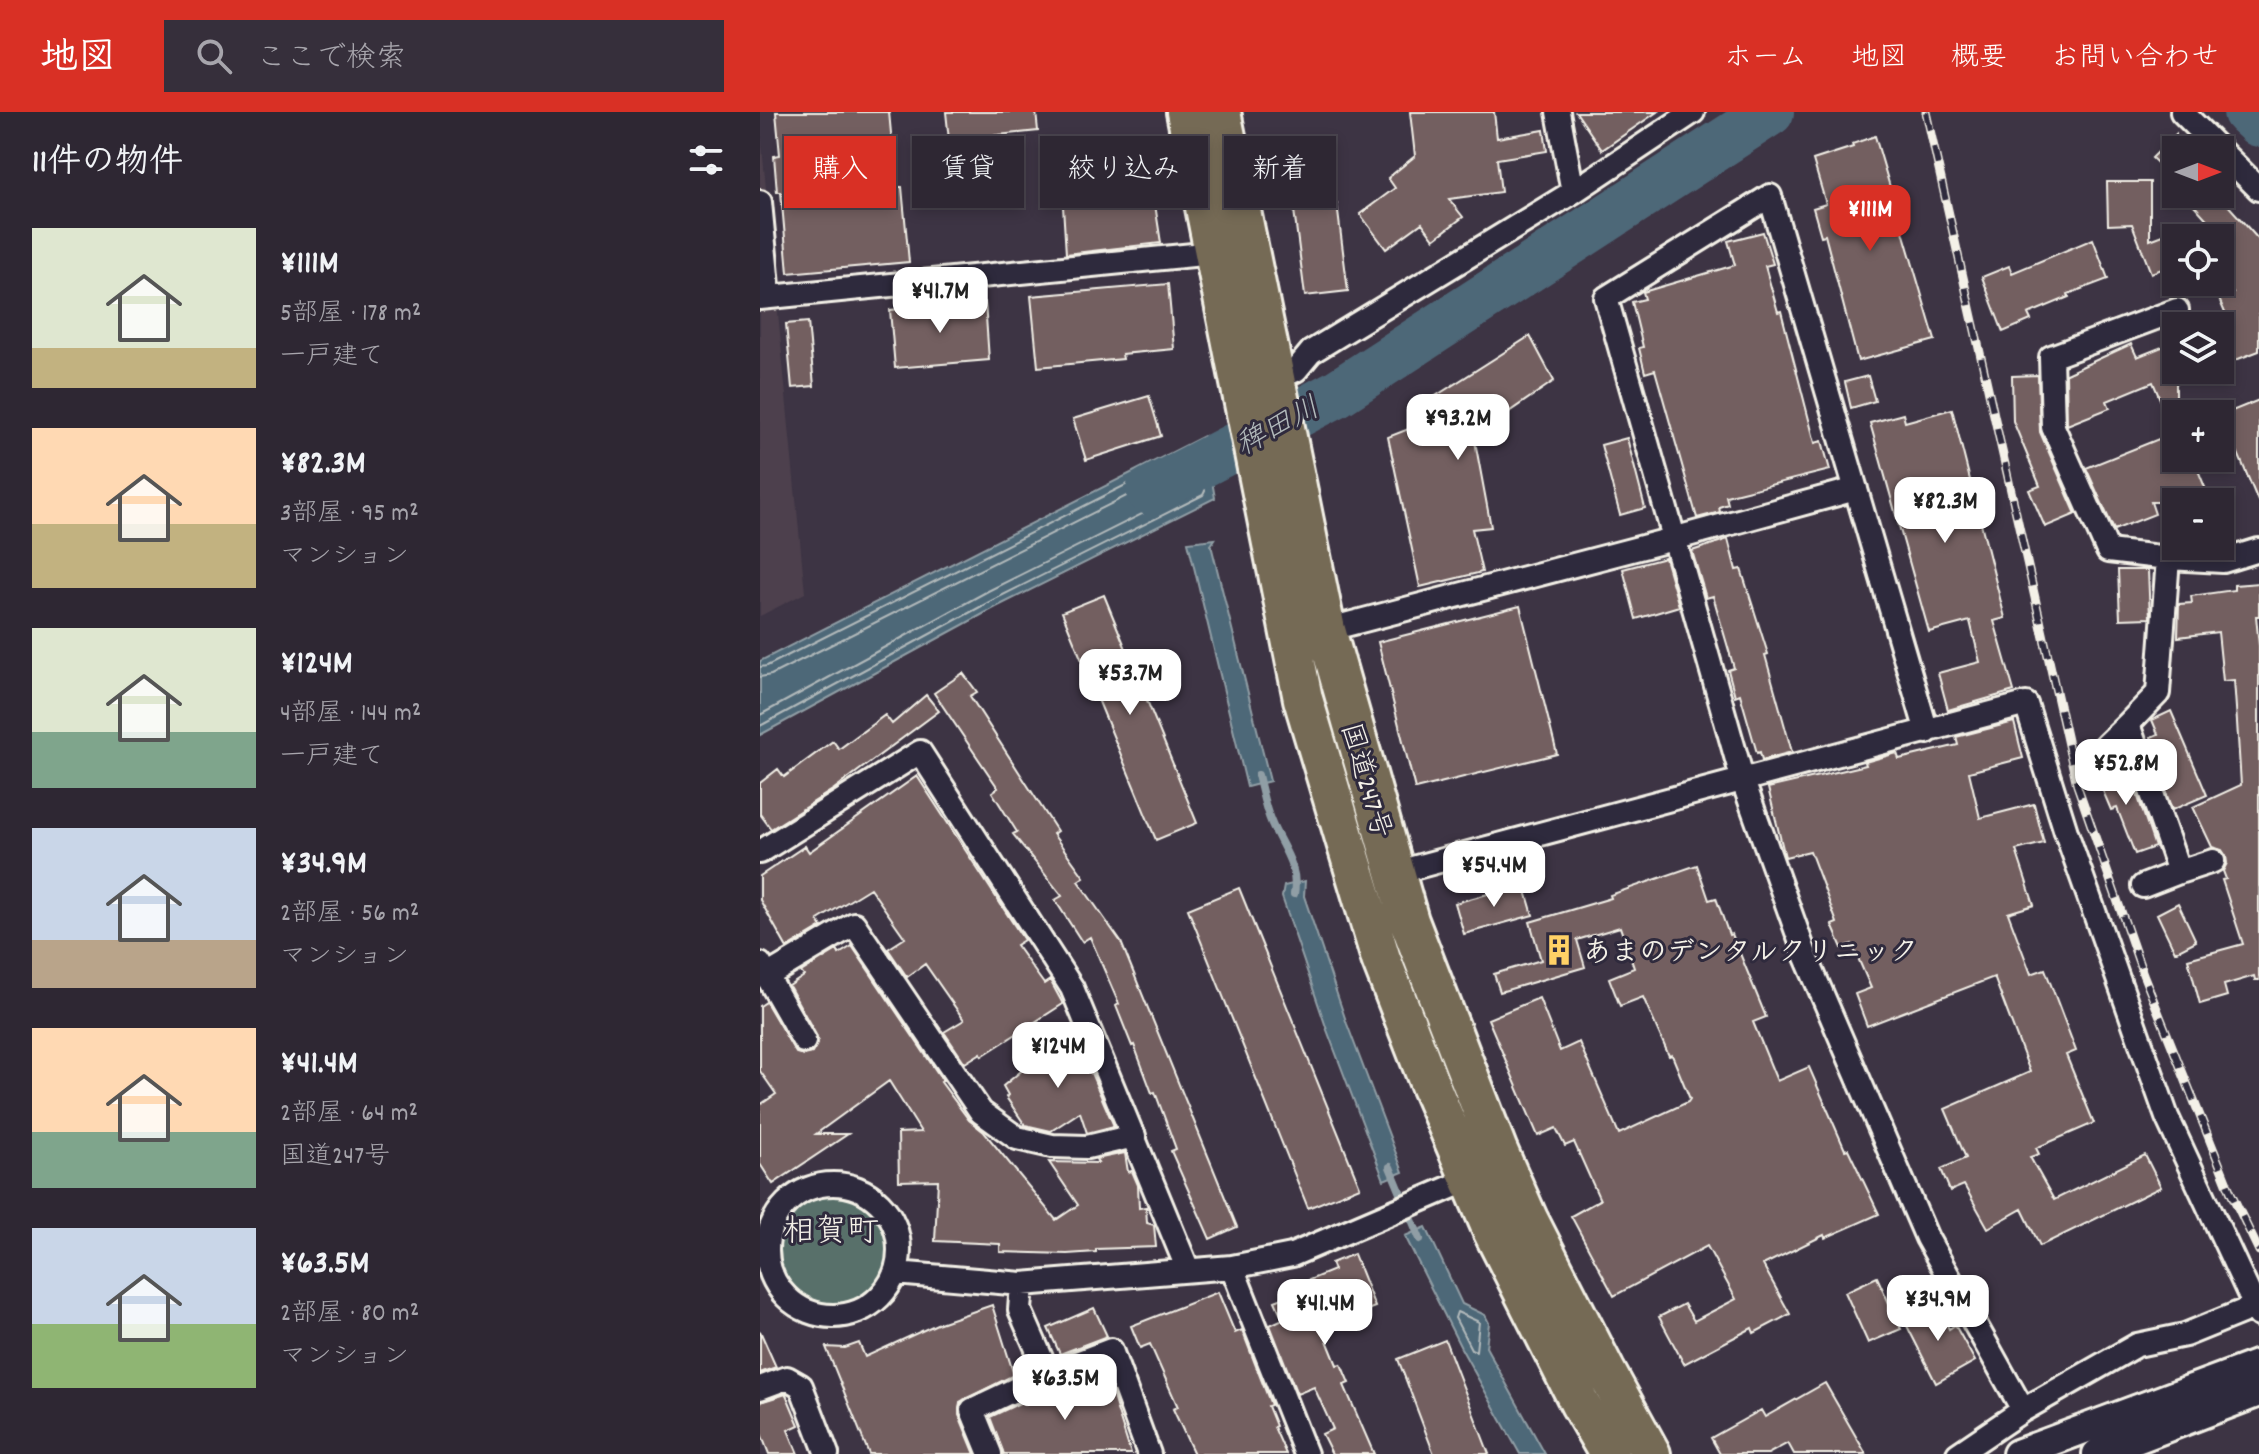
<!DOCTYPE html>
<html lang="ja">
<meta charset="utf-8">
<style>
:root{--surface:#2e2733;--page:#362f3b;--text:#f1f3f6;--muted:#a7a5ac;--line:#49444e;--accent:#d93025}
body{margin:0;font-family:Dekko,"Klee One",sans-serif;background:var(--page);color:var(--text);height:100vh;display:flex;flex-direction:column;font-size:30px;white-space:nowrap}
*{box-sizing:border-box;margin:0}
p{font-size:26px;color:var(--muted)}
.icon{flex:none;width:44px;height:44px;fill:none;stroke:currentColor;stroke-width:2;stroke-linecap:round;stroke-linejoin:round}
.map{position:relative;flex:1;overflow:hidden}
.side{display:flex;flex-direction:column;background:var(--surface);width:760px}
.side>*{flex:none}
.guide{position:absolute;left:24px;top:24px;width:760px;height:72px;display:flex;gap:16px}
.needle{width:52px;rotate:90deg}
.fabs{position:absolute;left:1402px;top:24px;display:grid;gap:16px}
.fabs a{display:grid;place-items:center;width:72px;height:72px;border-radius:0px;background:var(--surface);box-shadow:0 4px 12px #0003,0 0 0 2px var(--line);font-size:40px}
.price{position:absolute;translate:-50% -68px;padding:0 18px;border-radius:16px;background:#fff;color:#222;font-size:26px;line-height:52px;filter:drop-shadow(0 2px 4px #0008)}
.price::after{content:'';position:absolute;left:50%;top:48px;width:24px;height:18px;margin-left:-12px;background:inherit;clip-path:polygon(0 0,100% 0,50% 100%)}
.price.on{background:var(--accent);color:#fff}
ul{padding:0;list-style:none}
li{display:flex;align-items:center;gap:24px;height:200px;padding:0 32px}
li span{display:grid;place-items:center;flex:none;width:224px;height:160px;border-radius:0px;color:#555}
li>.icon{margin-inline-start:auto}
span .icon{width:96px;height:96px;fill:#fffc;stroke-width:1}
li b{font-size:34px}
h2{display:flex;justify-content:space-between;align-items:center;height:96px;padding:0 32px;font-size:34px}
.chip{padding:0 28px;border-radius:0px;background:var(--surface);box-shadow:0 4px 12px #0003,0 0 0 2px var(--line);font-size:28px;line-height:72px}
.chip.on{background:var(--accent);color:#fff}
header{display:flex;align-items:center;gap:48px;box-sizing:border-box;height:112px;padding:0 40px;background:var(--accent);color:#fff}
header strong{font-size:38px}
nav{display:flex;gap:44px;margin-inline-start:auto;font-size:28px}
.search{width:560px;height:72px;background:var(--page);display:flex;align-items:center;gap:20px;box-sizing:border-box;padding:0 28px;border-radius:0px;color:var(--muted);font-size:30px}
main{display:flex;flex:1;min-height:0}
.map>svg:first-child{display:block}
.built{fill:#4d414d}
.green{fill:#586f6a;stroke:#a6b0a9;stroke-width:2}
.water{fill:#4e6778;stroke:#909ea5;stroke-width:2}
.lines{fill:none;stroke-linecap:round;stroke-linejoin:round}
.shore{stroke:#b2babb;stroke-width:2}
.stream{stroke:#909ea5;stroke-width:8}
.river{stroke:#4e6778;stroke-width:48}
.building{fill:#735e61;stroke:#f4f1e8;stroke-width:2}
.minor-casing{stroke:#f4f1e8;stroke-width:28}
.tertiary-casing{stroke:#f4f1e8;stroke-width:34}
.trunk-casing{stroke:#f4f1e8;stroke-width:44}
.minor{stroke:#2f2a3d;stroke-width:22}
.tertiary{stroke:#2f2a3d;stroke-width:28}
.trunk{stroke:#756a55;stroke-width:38}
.rail-casing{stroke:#f4f1e8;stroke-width:9}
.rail{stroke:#2f2a3d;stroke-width:6;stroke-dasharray:18;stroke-linecap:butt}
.labels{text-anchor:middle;stroke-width:6;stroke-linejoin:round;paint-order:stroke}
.street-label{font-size:28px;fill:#f4f1e8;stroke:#2f2a3d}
.poi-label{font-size:28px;font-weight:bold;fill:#f4f1e8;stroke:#2f2a3d;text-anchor:start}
.water-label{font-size:30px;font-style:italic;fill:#b2babb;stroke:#2f2a3d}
.quarter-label{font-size:32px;fill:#f4f1e8;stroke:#2f2a3d}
</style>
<header>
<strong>地図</strong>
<div class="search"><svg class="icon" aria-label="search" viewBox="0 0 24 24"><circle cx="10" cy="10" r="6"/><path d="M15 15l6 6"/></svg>ここで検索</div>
<nav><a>ホーム</a><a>地図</a><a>概要</a><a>お問い合わせ</a></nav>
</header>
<main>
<section class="side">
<h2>11件の物件<svg class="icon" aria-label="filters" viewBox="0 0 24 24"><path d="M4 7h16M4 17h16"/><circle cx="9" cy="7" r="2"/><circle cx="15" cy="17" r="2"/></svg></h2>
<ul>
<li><span style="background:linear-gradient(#dfe7d0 75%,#c2b280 0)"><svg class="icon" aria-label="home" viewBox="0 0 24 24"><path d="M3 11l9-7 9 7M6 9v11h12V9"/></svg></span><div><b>¥111M</b><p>5部屋 · 178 m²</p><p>一戸建て</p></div></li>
<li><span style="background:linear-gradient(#ffd9b3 60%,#c2b280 0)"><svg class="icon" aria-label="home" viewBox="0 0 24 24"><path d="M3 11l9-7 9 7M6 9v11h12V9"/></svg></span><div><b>¥82.3M</b><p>3部屋 · 95 m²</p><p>マンション</p></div></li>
<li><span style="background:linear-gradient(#dfe7d0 65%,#7fa58c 0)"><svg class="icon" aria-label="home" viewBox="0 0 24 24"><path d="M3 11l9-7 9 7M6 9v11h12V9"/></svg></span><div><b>¥124M</b><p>4部屋 · 144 m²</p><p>一戸建て</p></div></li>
<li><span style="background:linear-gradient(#c9d6e8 70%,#b9a48a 0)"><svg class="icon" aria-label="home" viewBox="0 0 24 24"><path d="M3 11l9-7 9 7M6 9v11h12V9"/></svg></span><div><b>¥34.9M</b><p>2部屋 · 56 m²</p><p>マンション</p></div></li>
<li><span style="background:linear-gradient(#ffd9b3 65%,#7fa58c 0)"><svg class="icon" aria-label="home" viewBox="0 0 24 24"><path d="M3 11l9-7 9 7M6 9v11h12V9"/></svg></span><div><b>¥41.4M</b><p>2部屋 · 64 m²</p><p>国道247号</p></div></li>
<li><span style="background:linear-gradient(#c9d6e8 60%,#8fb573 0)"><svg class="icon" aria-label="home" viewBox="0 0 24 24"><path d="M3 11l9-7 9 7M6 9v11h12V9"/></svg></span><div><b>¥63.5M</b><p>2部屋 · 80 m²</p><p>マンション</p></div></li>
</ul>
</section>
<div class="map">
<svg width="1499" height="1342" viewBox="0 0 1499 1342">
<rect width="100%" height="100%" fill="#3d3444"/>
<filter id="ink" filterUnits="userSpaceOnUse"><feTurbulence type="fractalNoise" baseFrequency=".0125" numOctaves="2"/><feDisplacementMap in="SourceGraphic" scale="16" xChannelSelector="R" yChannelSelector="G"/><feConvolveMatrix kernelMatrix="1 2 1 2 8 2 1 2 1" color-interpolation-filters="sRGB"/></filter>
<g filter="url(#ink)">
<path class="built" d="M0,14L45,481L0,504Z"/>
<path class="green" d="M20 1138a57 57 0 1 1 114 0a57 57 0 1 1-114 0Z"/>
<path class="water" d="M444,324L455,386L236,495L0,623V549Z
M455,427L451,433L510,669L487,675L428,430Z
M545,769L544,784L587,912L643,1060L624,1068L567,918L522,785L524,774Z
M666,1115L702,1192L725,1203L729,1211L726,1235L785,1342H760L701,1236L645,1124Z"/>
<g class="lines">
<path class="shore" d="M0,555L7,554L433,339L439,340L445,379L443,383L233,488L0,614
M0,565L11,563L426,354L431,355L434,374L432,377L228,479L0,603
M697,1200L719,1210L716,1239L711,1237L695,1206Z"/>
<path class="stream" d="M498,663C502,679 505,697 512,712C522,735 539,755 534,782
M630,1055L660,1127"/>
<path class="river" d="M1487,0L1499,11
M390,379L576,282L1010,0"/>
</g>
<path class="building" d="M16,0H129L136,75H142L149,150L28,161L21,80H17L14,44L20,43Z
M186,0H276L278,19L189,28Z
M650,0H734L737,26L784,18L787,39L737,47L741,80L689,87L703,105L674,127L662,111L626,137L600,102L635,76L628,66L655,44Z
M816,0H897L842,38Z
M384,22L401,131L306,142L303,94L338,93L333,23Z
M1416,22V69L1392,46Z
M1115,24L1175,228L1098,249L1065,123L1061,124L1053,96L1066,92L1053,48L1093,35L1092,32Z
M1347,70H1390V128L1411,120L1416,132V152L1391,161L1372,112L1348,113Z
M1424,82H1458L1499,128V239L1460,254V213L1469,210L1459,187L1473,181L1460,164V122Z
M577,92L588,179L545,184L534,98Z
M1003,120L1013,152L1005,154L1018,200L1021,199L1055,331L1062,329L1070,358L966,384L968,392L959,395L960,400L937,406L895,258L885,261L879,236L883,235L872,190L885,187L883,180L975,153L968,129Z
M1333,127L1348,167L1308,182L1309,185L1268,202L1271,208L1243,220L1222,165L1249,154L1252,161Z
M408,172L414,237L362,242L363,247L278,255L271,184Z
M225,190L229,248L135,256L130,198Z
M48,210L54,274L32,276L26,212Z
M770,224L794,269L714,324L731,415L712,417L722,460L660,475L628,325L682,304L671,287Z
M1412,231L1416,242V258H1422L1426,267L1416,271V346H1433L1451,390H1391L1395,402L1354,418L1326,356L1414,321L1393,270L1347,289L1350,296L1307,313L1306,262L1371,232L1377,245Z
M1278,263L1280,320L1316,402L1285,415L1269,378L1280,374L1253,309L1252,264Z
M1108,264L1115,289L1091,296L1085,270Z
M389,284L401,324L326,348L313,307Z
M1499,288V389H1498L1462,303Z
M1192,297L1245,506L1234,509L1254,579L1188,598L1178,561L1220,550L1210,509L1169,520L1110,311L1143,302L1145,310Z
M867,326L885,396L860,403L841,333Z
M968,427L976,458L981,457L1008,542L1005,543L1032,640L1002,648L1000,640L997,641L980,582L975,584L968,558L974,556L953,484L946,486L932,439Z
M905,446L919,494L876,507L863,457Z
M1358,458H1388L1390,506L1360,507Z
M1499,471V504H1496L1499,534V868H1495L1494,864L1464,873L1467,884L1440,892L1428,847L1483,832L1462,768L1466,767L1463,759L1467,751L1466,744L1462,738L1452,735L1433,695L1481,673L1477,610L1474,568L1463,569L1458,520L1418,525L1419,492L1432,491L1431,484L1474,478V473Z
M344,483L437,711L396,728L302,500Z
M760,494L797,642L655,677L618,530Z
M203,561L217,580L210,584L297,719L293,722L324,765L318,769L361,830L477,1115L450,1127L411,1039L416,1037L395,980L392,981L374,933L372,934L356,894L359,892L330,825L322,830L295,788L302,784L253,722L257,720L232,680L238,676L174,581Z
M166,583L179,599L74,677L11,717L0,702V671L18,657L24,665L73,629L79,637L125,603L132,612Z
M1411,599L1447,683L1412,698L1395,648L1399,646L1391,625L1398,622L1392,608Z
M1254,610L1263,646L1209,660L1220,706L1274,692L1284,731L1256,738L1274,793L1248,801L1271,862L1285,857L1316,939L1306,943L1334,1011L1276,1036L1279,1042L1270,1045L1294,1088L1385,1043L1401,1075L1280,1134L1262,1097L1228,1116L1204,1073L1190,1079L1181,1057L1206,1046L1185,997L1270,960L1234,865L1107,914L1095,882L1111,876L1092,832L1082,836L1072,813L1077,811L1050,739L1025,745L1008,676L1106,653L1105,650L1137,641L1139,647L1198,633L1196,625Z
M1353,652L1358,664L1369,659L1395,735L1375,742L1357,696L1351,698L1335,660Z
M157,664L264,828L256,833L284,872L290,868L303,892L222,944L221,941L205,951L184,920L204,908L165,852L147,865L128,837L145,826L110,776L58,808L62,815L27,836L0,788V764L45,734L49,740Z
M937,753L949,788L956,786L969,823L972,822L1006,905L993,910L1017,969L1049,955L1085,1038L1088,1037L1119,1102L1065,1126L1064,1123L1003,1153L1030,1202L994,1221L992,1216L924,1252L899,1205L924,1192L934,1209L976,1187L947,1134L854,1184L811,1104L840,1088L814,1030L805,1034L796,1016L778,1024L728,907L779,886L800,939L819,930L859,1022L928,990L930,987L912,943L909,944L883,885L860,894L849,866L874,856L860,815L817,828L825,855L740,880L734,862L781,848L770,810L851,786L850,783Z
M764,772L773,803L704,822L695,791Z
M479,776L600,1075L548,1096L428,797Z
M1418,791L1436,829L1415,840L1397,802Z
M92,834L183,969L181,970L209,1008L224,1020L296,1108L318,1093L289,1050L338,1051L336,1047L365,1041L368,1060L372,1059L378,1073L379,1096L386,1095L387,1111L394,1113L396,1135L336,1137V1140L307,1142L240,1140V1132L175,1129L178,1068L139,1069L138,1021L161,1020L129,969L56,1022H88L13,1072L0,1052V993L16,982L0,959V894L6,890L36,941L43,943L52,941L58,930L56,923L29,874L44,864L41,860L77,838L79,842Z
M312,917L354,1014L327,1021L320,1000L291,1019L265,1013L246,985L248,983L243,974Z
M594,1142L615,1195L562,1216L577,1253L581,1252L589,1271L584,1273L614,1342H572L562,1322L573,1317L554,1275L537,1282L510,1213L523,1207L515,1189L535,1181L532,1175L574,1158L571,1151Z
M1117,1165L1141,1217L1108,1231L1085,1180Z
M458,1180L475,1221L482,1218L511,1293L508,1294L516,1314L514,1315L526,1342H434L413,1297L418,1295L390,1232L380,1236L371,1214Z
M1176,1191L1189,1217L1195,1213L1215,1249L1176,1271L1143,1206Z
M232,1193L254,1263L200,1290L199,1303L215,1342H109L66,1235L85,1236L99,1231L105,1245L177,1212Z
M334,1196L347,1224L300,1242L288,1216Z
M0,1219L16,1255L0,1261Z
M685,1228L729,1342H674L638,1247Z
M338,1258L343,1271L348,1269L371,1342H244L230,1305L264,1289L265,1292L303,1278L301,1272Z
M1065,1271L1106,1342H1034L1028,1331L1008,1342H960L951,1326L1001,1298L1005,1305Z
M26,1282L39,1313L28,1318L38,1342H9L0,1319V1290Z"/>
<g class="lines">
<defs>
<path id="minor" d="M1422,0L1460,38
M1460,38L1499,77
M813,80L933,0
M0,90L9,185
M0,186L463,140
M514,267L536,258L551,240L813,80L798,0
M1408,446L1348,439L1293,315L1291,245L1417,198
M566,518L913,427L1096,377
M1167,620L1010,84L846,186L983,669L1046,845L1167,1126L1263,1298
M1334,645L1368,612
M0,740L160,640L312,876L428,1158
M1453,749L1419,760L1368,612L1398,581L1408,446L1463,449L1499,438
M634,761L1266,592L1307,723L1407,1005L1499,1203
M1383,774L1419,760
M0,852L7,864L94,812L221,1000L257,1026L292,1034L327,1035L374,1024
M7,864L44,929
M7 1138a66 66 0 1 1 132 0a66 66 0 1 1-132 0Z
M472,1155L546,1342
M136,1161L262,1172L472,1155L532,1143L710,1067
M262,1172L260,1198L288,1262
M0,1276L27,1266L41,1274L67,1342
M230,1342L212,1298L288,1262L351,1238L389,1342
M1198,1342L1263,1298L1377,1233L1425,1223L1494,1195"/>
<path id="tertiary" d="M1257,1342L1499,1252
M1337,1342L1499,1280"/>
<path id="trunk" d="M426,0L543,587L621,847L670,973L733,1120L820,1292L849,1342
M461,0L566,518L649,809L738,1039L768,1107L845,1258L891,1342"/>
</defs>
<use href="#minor" class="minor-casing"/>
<use href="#tertiary" class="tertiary-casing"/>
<use href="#trunk" class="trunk-casing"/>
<use href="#minor" class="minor"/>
<use href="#tertiary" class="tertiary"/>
<use href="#trunk" class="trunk"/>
<defs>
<path id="rail" d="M1166,0L1317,673L1383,862L1471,1081L1499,1139"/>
</defs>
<use href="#rail" class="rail-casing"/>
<use href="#rail" class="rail"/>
</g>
</g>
<defs>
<symbol id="building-bare" viewBox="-9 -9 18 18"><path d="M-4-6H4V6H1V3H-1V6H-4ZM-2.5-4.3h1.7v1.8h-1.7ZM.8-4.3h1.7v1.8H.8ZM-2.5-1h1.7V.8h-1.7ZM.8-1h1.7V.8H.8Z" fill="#ffd166" stroke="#2f2a3d" stroke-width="2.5" paint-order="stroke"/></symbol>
</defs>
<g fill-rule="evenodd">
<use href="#building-bare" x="777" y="816" width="44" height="44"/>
</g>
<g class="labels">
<g class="street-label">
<text transform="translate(608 668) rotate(74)" y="10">国道247号</text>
</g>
<g class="poi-label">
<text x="823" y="848">あまのデンタルクリニック</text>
</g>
<g class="water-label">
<text transform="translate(517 313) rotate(-28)" y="10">稗田川</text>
</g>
<g class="quarter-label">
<text x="71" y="1128">相賀町</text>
</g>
</g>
</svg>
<div class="fabs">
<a><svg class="needle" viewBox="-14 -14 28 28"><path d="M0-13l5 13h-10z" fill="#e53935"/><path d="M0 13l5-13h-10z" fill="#a7a5ac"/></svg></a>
<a><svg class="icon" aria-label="locate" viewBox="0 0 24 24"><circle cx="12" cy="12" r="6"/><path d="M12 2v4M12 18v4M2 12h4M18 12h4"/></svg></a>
<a><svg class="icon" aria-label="layers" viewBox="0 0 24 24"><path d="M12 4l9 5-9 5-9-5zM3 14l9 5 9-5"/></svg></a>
<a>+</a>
<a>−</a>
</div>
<b class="price on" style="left:1110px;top:141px">¥111M</b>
<b class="price" style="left:180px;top:223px">¥41.7M</b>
<b class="price" style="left:698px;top:350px">¥93.2M</b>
<b class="price" style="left:1185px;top:433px">¥82.3M</b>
<b class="price" style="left:370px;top:605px">¥53.7M</b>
<b class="price" style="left:1366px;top:695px">¥52.8M</b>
<b class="price" style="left:734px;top:797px">¥54.4M</b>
<b class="price" style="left:298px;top:978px">¥124M</b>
<b class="price" style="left:1178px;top:1231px">¥34.9M</b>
<b class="price" style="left:565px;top:1235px">¥41.4M</b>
<b class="price" style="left:305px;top:1310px">¥63.5M</b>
<div class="guide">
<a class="chip on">購入</a>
<a class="chip">賃貸</a>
<a class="chip">絞り込み</a>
<a class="chip">新着</a>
</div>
</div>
</main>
